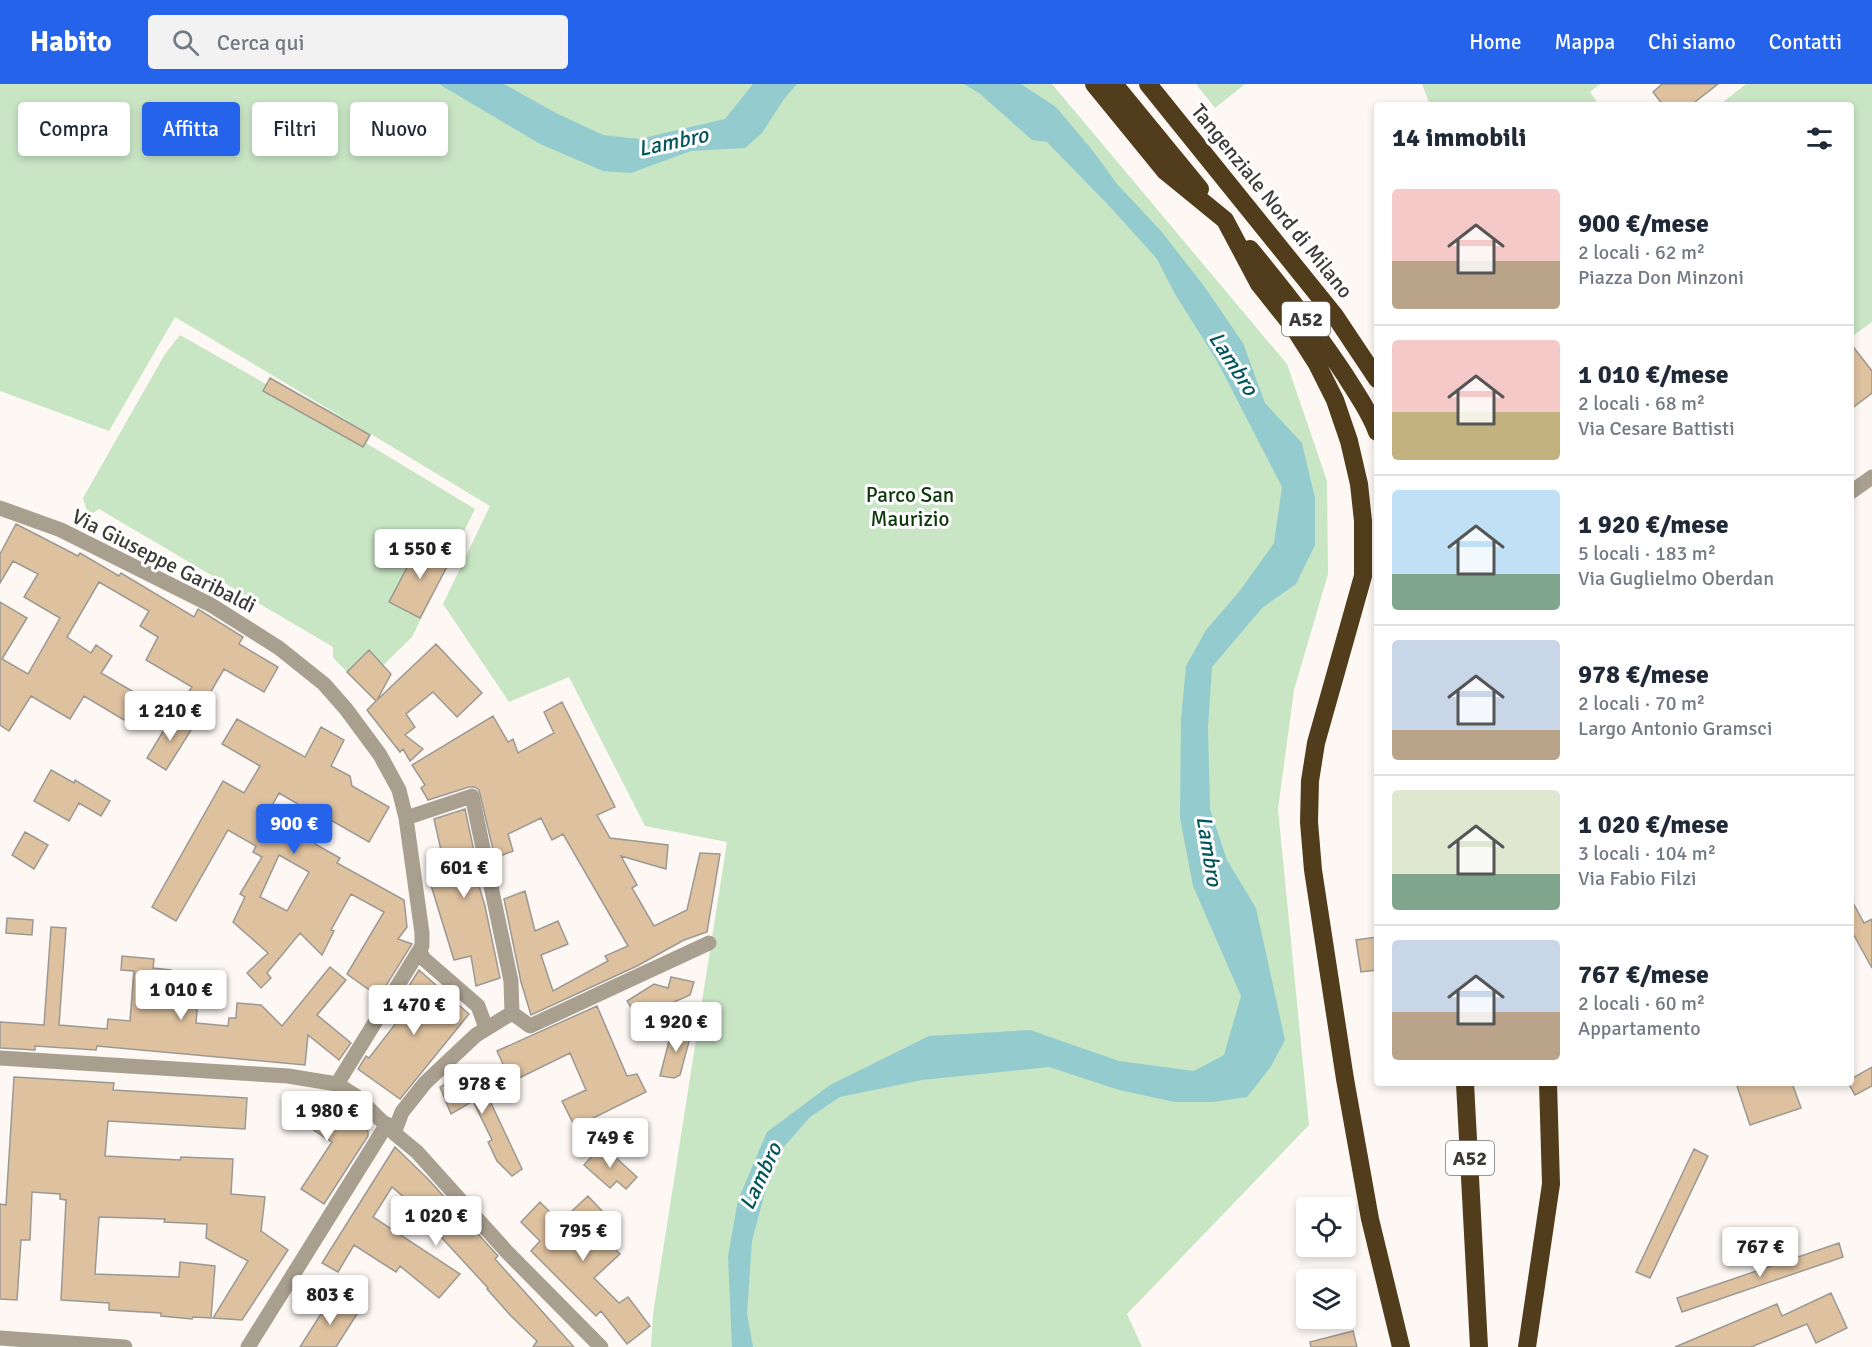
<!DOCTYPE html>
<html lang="it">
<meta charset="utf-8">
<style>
:root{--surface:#fff;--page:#f2f2f3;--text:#1f2937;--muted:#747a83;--line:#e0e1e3;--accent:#2563eb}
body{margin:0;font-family:Signika,sans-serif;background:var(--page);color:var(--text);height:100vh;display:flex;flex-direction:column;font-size:22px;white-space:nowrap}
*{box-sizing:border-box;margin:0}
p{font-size:20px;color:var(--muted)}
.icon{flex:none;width:33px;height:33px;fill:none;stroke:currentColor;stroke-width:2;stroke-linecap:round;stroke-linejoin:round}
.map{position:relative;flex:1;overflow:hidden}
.details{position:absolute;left:1374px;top:18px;width:480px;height:984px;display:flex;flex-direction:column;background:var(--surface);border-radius:6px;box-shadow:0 3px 9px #0003}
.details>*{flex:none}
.guide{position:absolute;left:18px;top:18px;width:570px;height:54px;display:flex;gap:12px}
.buttons{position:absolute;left:1296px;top:1113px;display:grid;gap:12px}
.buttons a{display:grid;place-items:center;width:60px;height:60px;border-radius:6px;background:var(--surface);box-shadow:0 3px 9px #0003;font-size:30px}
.price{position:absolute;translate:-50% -51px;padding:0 14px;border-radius:6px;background:#fff;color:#222;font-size:20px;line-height:39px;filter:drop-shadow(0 2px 3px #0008)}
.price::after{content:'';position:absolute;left:50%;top:36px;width:18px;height:14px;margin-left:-9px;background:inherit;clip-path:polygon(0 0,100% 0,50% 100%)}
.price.on{background:var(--accent);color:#fff}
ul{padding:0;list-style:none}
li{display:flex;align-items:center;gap:18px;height:150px;padding:0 18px}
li+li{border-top:2px solid var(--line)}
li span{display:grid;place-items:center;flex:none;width:168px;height:120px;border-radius:6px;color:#555}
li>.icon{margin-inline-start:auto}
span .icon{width:72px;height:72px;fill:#fffc;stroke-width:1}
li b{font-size:26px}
h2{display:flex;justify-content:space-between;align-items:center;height:72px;padding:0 18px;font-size:26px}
.tag{padding:0 21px;border-radius:6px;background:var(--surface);box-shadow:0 3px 9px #0003;font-size:21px;line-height:54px}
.tag.on{background:var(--accent);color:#fff}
header{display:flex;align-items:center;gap:36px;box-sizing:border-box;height:84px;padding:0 30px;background:var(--accent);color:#fff}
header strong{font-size:28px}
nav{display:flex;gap:33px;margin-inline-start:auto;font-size:21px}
.search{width:420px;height:54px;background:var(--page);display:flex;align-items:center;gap:15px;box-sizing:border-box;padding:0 21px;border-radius:6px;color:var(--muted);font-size:22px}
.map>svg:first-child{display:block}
.green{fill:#c8e5c4}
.water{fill:#94cbcf}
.building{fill:#dec19f;stroke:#9c9893;stroke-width:1.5;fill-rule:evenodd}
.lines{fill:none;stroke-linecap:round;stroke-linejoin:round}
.minor{stroke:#a99f8f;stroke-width:15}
.highway{stroke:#513d1b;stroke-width:18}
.labels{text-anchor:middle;stroke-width:6;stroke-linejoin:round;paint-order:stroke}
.shield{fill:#fff;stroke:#777574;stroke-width:1.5}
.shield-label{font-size:20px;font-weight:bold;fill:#3d3a39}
.street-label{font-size:21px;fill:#3d3a39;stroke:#fff}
.park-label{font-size:21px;fill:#0c3709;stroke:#fff}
.water-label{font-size:22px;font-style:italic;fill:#02555b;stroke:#fff}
</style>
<header>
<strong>Habito</strong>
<div class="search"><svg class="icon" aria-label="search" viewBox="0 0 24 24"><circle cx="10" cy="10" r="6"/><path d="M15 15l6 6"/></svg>Cerca qui</div>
<nav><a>Home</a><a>Mappa</a><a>Chi siamo</a><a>Contatti</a></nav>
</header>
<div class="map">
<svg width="1872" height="1263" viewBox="0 0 1872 1263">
<rect width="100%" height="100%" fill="#fdf8f4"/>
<path class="green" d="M0,0H1052L1287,280L1327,397L1328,490L1294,606L1278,725L1309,1041L1127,1230L1142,1263H651L653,1230L727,758L645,742L569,593L509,618L443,520L490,422L371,350L366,359L475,425L412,553L362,602L335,576L333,573V563L99,425L93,429L87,427L83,414L165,270L180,251L266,300L270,294L352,339L175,233L109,347L0,307Z
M1196,0H1245L1215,24Z
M1422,0H1600L1590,8L1599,21H1430Z
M1746,0H1872V238L1851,253V21H1719Z"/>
<path class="water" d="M439,0H504L556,29L603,51L639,55L725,35L753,0H797L784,15L762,49L745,64L691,67L631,89L603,87L540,60Z
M964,0H1021L1056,23L1093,67L1117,100L1161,147L1204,202L1243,259L1265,319L1302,359L1315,414V461L1296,500L1262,524L1212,583L1208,643L1210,725L1227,776L1256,824L1285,956L1270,984L1247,1013L1213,1018H1175L1119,1006L1049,983L922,996L840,1013L810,1033L783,1064L765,1108L752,1157L747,1230L753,1263H732L728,1172L738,1116L767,1048L830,1001L929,952L1030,946L1119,977L1194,987L1224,971L1241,912L1193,802L1180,734L1181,635L1186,582L1206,546L1239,508L1274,459L1282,403L1217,277L1175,210L1157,175L1112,125L1047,58L1032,56L979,9Z"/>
<path class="building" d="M1662,0H1718L1691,21H1663L1653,8Z
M1851,260L1872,287V309L1851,325Z
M270,294L370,351L363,363L263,307Z
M16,440L78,472L80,469L119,492L121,489L194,533L198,525L243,553L239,560L278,583L264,608L224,585L206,616L189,607L192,603L146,576L158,553L140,542L149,527L99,498L67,553L91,569L96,561L112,572L101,589L139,611L124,636L84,612L70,635L31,612L9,647L0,641V518L27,534L2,575L28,590L60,534L24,513L38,490L13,477L0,499V470Z
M420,459L451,475L420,534L389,518Z
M436,560L482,609L457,633L433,608L406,630L415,643L405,651L423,665L410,677L403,665L400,668L367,626L376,617L347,588L369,566L391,590L377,616Z
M562,618L615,723L597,731L610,754L668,761L666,785L621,772L637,801L632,804L654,842L687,826L700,769L720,770L707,848L684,856L637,882L531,931L521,898L504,815L525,807L535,847L558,837L568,860L541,871L553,907L608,877L605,872L628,862L563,750L552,756L541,734L508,750L513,767L495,774L479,706L475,703H469L428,716L421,704L425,701L412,681L493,632L508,658L513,655L518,669L554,649L544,628Z
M173,631L193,643L166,686L147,674Z
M237,635L305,673L321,643L344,656L331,682L350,692L352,702L389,723L369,758L329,735L315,760L340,774L337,779L404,816L407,843L398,855L412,860L379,913L347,890L384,828L351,810L331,846L334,847L322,871L300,849L267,889L271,894L261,904L247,889L268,869L233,838L245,813L240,810L262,773L253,768L256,762L228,746L176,837L152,823L223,697L244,709L260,682L222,660ZM279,709L315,730L300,756L265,735ZM279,771L309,788L287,827L260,813Z
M51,686L74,699L75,696L110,717L101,732L79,719L69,737L34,717Z
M465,725L477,781L473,782L485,822L500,894L476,902L471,872L454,876L430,798L447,793L434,735Z
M25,748L48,761L34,785L12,771Z
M1851,815L1864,839L1872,835V884L1851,846Z
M7,834L33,836L32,851L6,849Z
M51,843L66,844L59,941L107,945L108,935L130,937L134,887L121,886L122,872L154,875L153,884L171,886L169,912L198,914L196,939L228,942L229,934H236L237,919L261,921L282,942L330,883L346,896L317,931L351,959L339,976L308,951L305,981L97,962L96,966L35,962V966L0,964V938L44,941Z
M1377,853V886L1361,888L1356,856Z
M419,886L469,930L400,1015L358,985L366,972L369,974L397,938L393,935L399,926L395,924Z
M671,893L694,898L690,911L638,934L627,917L654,900L668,904Z
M597,922L627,992L637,990L646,1008L575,1043L562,1017L586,1006L570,969L511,998L497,967Z
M673,942L691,950L680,991L674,994L660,992Z
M474,983L522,1085L512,1092L497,1077L488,1058L492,1056L473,1017L451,1030L440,1003Z
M1872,983V1002L1855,1011L1848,999H1851V995Z
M14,993L114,999L113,1006L247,1014L245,1045L108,1037L105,1072L180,1076L181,1073L233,1075L231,1110L265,1113L261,1147L288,1166L242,1236L213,1234L248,1177L206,1154L207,1140L164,1138L165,1135L99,1133L95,1190L179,1193L180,1178L215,1182L211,1234L193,1233L192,1235L161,1232V1229L109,1226V1219L61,1216L66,1116L60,1115V1110L32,1108L30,1156H21L17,1216L0,1215V1120L6,1121Z
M1736,999H1792L1801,1024L1750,1041Z
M289,1008L311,1010L368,1047V1052L324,1120L301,1105L332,1058L300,1037L288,1036Z
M602,1061L637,1093L626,1105L617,1097L610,1104L584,1081Z
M395,1063L429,1096L498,1172L495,1175L574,1263H533L537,1257L511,1232L487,1205L488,1204L406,1115L392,1103L373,1133L460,1190L439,1214L400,1182L396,1188L354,1161L338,1188L322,1179Z
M1694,1065L1708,1072L1650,1194L1636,1188Z
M588,1112L602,1127L595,1134L615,1154L610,1160L620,1170L594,1194L619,1219L628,1213L650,1242L627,1260L601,1227L596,1232L531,1167L540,1157L521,1138L540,1118L560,1138Z
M1839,1159L1843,1173L1682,1228L1677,1214Z
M1831,1209L1847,1244L1816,1259L1807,1240L1751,1263H1675L1777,1220L1782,1232Z
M331,1214L357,1230L336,1263H300Z
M1353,1247L1357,1263H1311L1310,1258Z"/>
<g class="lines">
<path class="minor" d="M1851,408L1872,393
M0,424L61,446L211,521L279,564L324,600L346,625L380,671L399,706L406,734L422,849V862L337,1000
M406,734L472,712L511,897L512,929
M420,868L424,875L478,922L486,944
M0,974L288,992L337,1000L356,1012L394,1049L417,1068L507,1168L601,1263
M394,1049L402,1028L425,999L476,951L512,929L530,942L709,859
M0,1254L125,1263
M248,1263L387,1040"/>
<path class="highway" d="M1094,0L1165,87L1225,136L1259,200L1294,244L1317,280L1335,316L1349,357L1359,400L1363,437V492L1316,659L1310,697L1309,738L1313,786L1345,995L1370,1135L1401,1263
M1114,0L1200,105
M1148,0L1335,232L1377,295
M1250,165C1284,206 1316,247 1345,291C1356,309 1370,328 1377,348
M1465,999L1479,1263
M1527,1263L1551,1100L1548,999"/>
</g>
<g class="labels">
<g class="shield">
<rect x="1282" y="218" width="48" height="34" rx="4.5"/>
<rect x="1446" y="1057" width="48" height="34" rx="4.5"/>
</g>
<g class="shield-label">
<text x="1306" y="242">A52</text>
<text x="1470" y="1081">A52</text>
</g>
<g class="street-label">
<text transform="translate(1272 117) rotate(51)" y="7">Tangenziale Nord di Milano</text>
<text transform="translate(164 477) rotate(27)" y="7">Via Giuseppe Garibaldi</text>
</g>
<g class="park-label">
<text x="910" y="418">Parco San<tspan x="910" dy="24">Maurizio</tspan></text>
</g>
<g class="water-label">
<text transform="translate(673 57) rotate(-12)" y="8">Lambro</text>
<text transform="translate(1234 279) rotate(57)" y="8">Lambro</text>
<text transform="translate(1210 767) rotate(81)" y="8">Lambro</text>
<text transform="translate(760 1092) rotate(-65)" y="8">Lambro</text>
</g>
</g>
</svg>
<div class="buttons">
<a><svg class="icon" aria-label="locate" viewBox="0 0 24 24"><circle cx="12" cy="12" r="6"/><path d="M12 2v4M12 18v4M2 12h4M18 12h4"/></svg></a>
<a><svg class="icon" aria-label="layers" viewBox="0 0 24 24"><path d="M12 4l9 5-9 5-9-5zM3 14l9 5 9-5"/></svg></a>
</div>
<b class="price" style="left:420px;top:496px">1 550 €</b>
<b class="price" style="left:170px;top:658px">1 210 €</b>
<b class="price on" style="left:294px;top:771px">900 €</b>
<b class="price" style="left:464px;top:815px">601 €</b>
<b class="price" style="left:181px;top:937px">1 010 €</b>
<b class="price" style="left:414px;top:952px">1 470 €</b>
<b class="price" style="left:676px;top:969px">1 920 €</b>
<b class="price" style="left:482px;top:1031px">978 €</b>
<b class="price" style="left:327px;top:1058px">1 980 €</b>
<b class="price" style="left:610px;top:1085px">749 €</b>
<b class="price" style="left:436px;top:1163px">1 020 €</b>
<b class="price" style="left:583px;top:1178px">795 €</b>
<b class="price" style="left:1760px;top:1194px">767 €</b>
<b class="price" style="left:330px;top:1242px">803 €</b>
<div class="guide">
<a class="tag">Compra</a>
<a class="tag on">Affitta</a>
<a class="tag">Filtri</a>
<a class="tag">Nuovo</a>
</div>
<section class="details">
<h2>14 immobili<svg class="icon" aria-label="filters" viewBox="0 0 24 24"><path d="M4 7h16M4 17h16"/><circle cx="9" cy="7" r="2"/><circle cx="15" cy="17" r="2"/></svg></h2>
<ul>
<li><span style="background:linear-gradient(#f6c9c9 60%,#b9a48a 0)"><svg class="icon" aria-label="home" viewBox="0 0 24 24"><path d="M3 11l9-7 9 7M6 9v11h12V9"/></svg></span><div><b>900 €/mese</b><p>2 locali · 62 m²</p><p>Piazza Don Minzoni</p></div></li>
<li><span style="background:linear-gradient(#f6c9c9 60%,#c2b280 0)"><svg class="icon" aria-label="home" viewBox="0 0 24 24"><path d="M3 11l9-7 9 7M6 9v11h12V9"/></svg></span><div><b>1 010 €/mese</b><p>2 locali · 68 m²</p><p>Via Cesare Battisti</p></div></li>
<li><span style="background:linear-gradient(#bfe0f5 70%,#7fa58c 0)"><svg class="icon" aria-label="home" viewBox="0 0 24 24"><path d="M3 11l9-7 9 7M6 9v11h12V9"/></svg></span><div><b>1 920 €/mese</b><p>5 locali · 183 m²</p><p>Via Guglielmo Oberdan</p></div></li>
<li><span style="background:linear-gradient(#c9d6e8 75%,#b9a48a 0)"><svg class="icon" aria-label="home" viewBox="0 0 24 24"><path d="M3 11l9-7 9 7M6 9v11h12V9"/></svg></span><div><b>978 €/mese</b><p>2 locali · 70 m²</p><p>Largo Antonio Gramsci</p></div></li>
<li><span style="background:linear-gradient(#dfe7d0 70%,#7fa58c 0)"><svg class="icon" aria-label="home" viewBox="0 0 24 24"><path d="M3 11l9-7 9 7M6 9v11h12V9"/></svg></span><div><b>1 020 €/mese</b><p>3 locali · 104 m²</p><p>Via Fabio Filzi</p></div></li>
<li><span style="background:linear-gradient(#c9d6e8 60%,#b9a48a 0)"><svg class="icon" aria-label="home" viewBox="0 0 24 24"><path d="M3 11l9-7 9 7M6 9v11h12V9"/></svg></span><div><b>767 €/mese</b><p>2 locali · 60 m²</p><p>Appartamento</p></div></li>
</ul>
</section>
</div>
